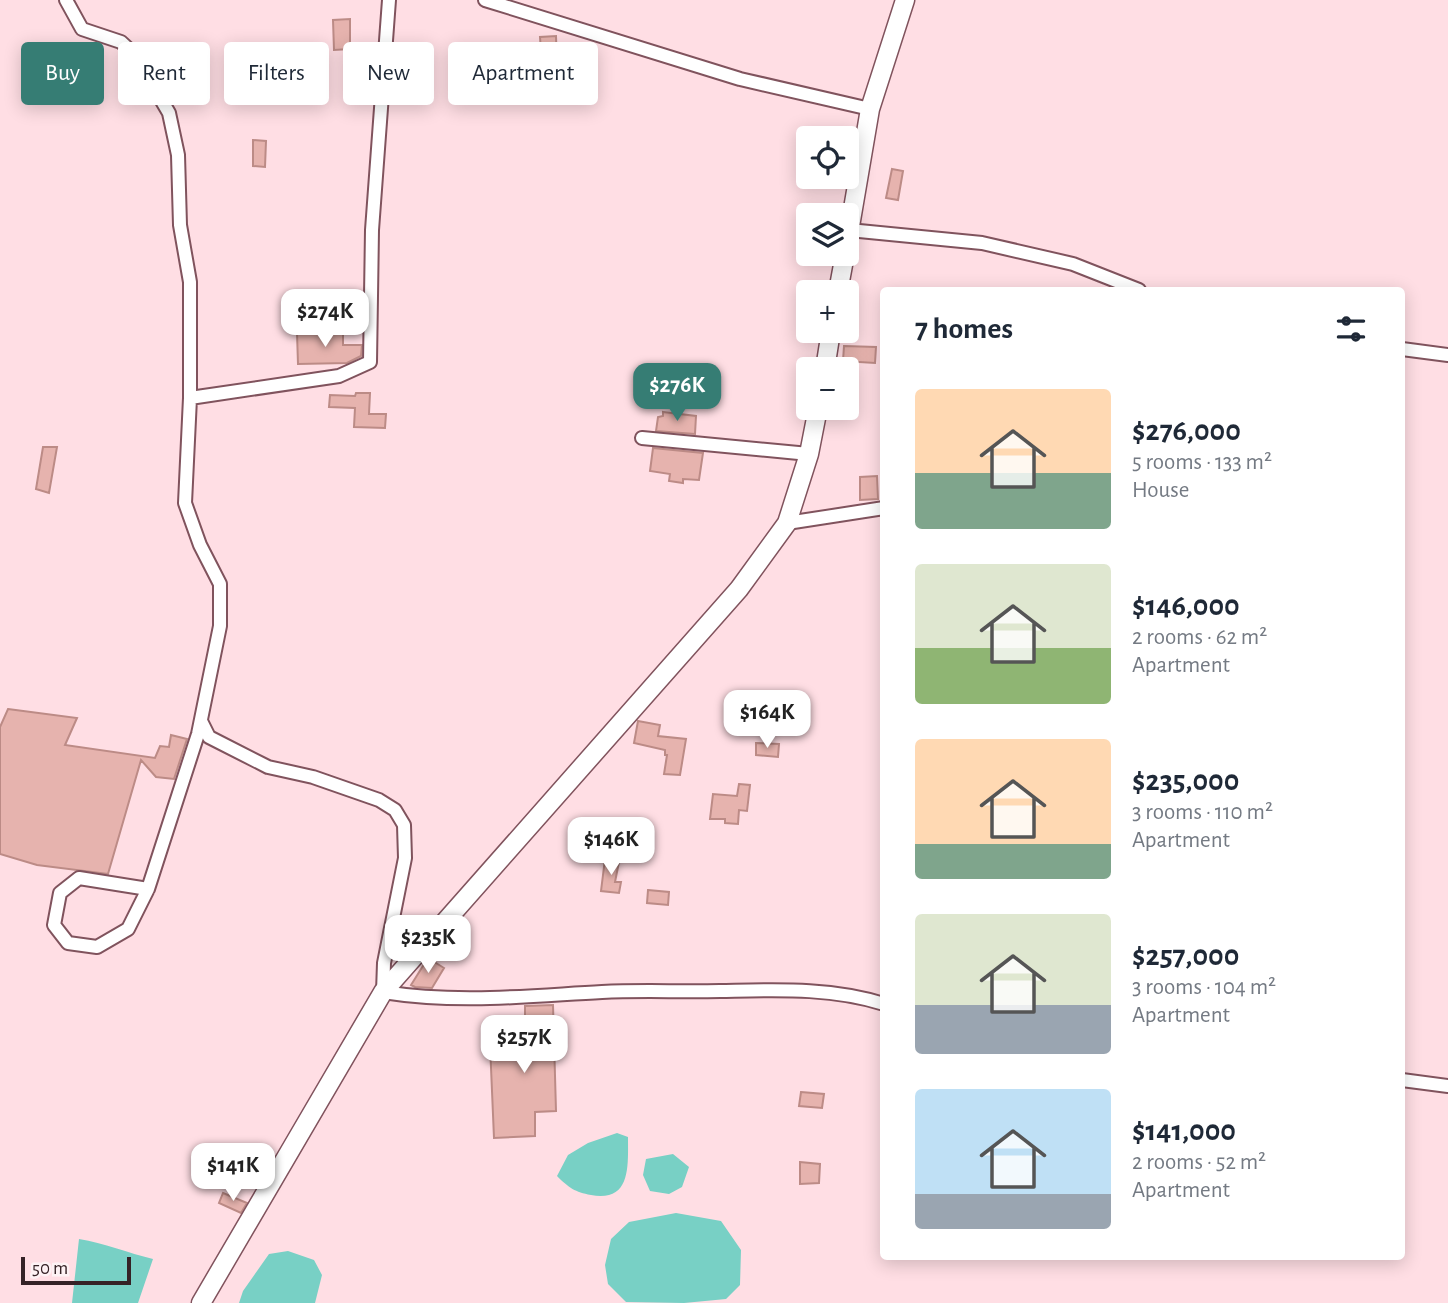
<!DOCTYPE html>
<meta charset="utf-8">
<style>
:root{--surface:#fff;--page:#f6f6f7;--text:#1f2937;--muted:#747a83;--accent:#367d74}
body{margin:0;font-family:"Alegreya Sans",sans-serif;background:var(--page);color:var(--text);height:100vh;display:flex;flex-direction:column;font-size:26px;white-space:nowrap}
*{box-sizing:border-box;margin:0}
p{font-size:23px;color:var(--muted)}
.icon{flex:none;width:38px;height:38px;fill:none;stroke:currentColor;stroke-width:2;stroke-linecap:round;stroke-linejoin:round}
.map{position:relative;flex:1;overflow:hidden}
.panel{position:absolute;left:880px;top:287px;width:525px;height:973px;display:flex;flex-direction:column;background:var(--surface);border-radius:7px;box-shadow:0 4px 18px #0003}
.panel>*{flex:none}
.hud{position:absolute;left:21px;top:42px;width:665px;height:63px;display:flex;gap:14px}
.fabs{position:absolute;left:796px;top:126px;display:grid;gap:14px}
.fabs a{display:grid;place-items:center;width:63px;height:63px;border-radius:7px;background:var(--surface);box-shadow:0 4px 18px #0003;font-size:35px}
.scale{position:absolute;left:21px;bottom:18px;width:110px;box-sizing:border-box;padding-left:7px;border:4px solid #352226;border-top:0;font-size:19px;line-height:24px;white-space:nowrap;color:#352226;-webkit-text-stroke:5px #fdf2f4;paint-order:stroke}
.price{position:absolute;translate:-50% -60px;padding:0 16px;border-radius:14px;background:#fff;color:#222;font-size:23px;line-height:46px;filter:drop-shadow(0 2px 4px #0008)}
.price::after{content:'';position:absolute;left:50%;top:42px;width:21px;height:16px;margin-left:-10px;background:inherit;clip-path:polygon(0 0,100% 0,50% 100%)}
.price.on{background:var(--accent);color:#fff}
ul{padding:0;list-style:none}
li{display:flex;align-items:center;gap:21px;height:175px;padding:0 35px}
li span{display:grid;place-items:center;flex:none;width:196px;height:140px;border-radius:7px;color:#555}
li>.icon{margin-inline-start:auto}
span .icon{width:84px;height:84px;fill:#fffc;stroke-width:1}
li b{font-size:30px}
h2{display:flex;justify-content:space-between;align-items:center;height:84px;padding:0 35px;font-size:30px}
.tag{padding:0 24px;border-radius:7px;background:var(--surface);box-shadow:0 4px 18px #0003;font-size:24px;line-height:63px}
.tag.on{background:var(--accent);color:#fff}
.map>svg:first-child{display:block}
.water{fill:#78d0c5}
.building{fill:#e6b3ae;stroke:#bc8b86;stroke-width:2}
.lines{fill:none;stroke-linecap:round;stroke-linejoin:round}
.street-casing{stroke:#80535d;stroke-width:16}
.secondary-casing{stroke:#80535d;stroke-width:21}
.street{stroke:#fff;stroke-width:12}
.secondary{stroke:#fff;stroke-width:18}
</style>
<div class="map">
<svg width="1448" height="1303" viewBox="0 0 1448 1303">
<rect width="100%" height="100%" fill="#ffdee4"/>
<path class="water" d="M617,1133L628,1137C628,1167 631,1202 591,1195C575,1192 569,1188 557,1176L568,1155L588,1143Z
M673,1154L689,1167L682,1187L669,1194L650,1191L643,1175L646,1159Z
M676,1213L721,1221L741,1250L740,1285L726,1299L684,1303L626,1302L608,1284L605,1265L611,1239L629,1222Z
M79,1239C104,1243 128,1253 153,1259L138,1303H72Z
M288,1251L314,1260L322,1275L315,1303H239L243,1291L269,1254Z"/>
<path class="building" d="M350,19V49L334,50L333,20Z
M556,36L557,66H542L540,37Z
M253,140L266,141L265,167L253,166Z
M892,169L903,171L898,200L886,198Z
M343,332V345H362L361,356L347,363L298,364L297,333Z
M844,346L876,347L875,363L843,361Z
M356,393H370L369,414H386L385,428L354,427L355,408L329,407L330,395L355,396Z
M663,412L696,416L695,434L656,431L658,417L663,416Z
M43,447H57L49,493L36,489Z
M653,448L703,453L699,480L683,479V483L669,481L670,474L650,471Z
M877,476L878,499L860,500V477Z
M8,709L77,718L65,745L155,758L160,746L169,747L171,735L187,739L174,779L156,777L141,760L108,874L37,865L0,854V727Z
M638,721L660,725L658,736L686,739L680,775L664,774L667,755H665V750L634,743Z
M756,743L779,744L778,757L756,755Z
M739,784L750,785L747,811L739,810L738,824L725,823V819H710L713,794L737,796Z
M605,859L619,862L615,882H621L619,893L601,891Z
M648,890L669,892L668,905L647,903Z
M428,958L444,968L432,988L415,987L411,985Z
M553,1005L556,1111L535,1112V1136L494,1138L490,1044L511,1043L510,1026H525V1006Z
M801,1092L824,1094L822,1108L799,1106Z
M800,1162L820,1164L819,1183L800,1184Z
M223,1193L247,1203L241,1213L219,1203Z"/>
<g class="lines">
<defs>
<path id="street" d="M66,0L82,29L121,42L135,55L169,113L178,155L180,225L190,282V398L185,503L200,545L220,584V626L198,734L148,889L128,929L97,947L68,943L54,925L60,893L79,878L148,889
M485,0L740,79L870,109
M849,230L982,243L1073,264L1139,290
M1402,349L1448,355
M190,398L339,376L370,362L372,230L389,0
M642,438L809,454
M787,523L884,508
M201,721L209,737L268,767L313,777L379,800L395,810L404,825L405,858L384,963L383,992C459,1004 527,996 602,992C641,990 680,992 720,991C774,990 831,987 884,1004
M1402,1080L1448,1086"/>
<path id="secondary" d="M847,244L870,109L905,0
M838,292L845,254
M825,369L831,331
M201,1303L383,992L739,589L787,523L809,454L818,408"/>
</defs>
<use href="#street" class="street-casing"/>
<use href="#secondary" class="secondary-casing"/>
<use href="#street" class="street"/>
<use href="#secondary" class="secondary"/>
</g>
</svg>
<div class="fabs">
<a><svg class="icon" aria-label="locate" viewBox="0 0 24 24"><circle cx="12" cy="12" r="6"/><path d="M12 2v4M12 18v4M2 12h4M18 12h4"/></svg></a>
<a><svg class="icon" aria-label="layers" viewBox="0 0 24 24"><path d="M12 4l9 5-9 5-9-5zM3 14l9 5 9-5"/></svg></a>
<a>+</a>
<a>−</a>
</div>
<div class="scale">50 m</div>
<b class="price" style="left:325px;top:349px">$274K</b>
<b class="price on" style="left:677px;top:423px">$276K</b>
<b class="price" style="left:767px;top:750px">$164K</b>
<b class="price" style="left:611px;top:877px">$146K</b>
<b class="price" style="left:428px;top:975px">$235K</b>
<b class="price" style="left:524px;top:1075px">$257K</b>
<b class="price" style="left:233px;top:1203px">$141K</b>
<div class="hud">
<a class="tag on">Buy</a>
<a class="tag">Rent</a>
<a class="tag">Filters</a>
<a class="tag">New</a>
<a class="tag">Apartment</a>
</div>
<section class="panel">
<h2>7 homes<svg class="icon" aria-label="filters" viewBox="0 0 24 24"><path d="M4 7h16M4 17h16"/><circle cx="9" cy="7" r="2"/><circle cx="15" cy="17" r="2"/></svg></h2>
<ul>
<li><span style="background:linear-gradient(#ffd9b3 60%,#7fa58c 0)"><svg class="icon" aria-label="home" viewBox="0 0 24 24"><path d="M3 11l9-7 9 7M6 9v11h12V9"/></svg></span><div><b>$276,000</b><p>5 rooms · 133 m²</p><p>House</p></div></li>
<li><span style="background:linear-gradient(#dfe7d0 60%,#8fb573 0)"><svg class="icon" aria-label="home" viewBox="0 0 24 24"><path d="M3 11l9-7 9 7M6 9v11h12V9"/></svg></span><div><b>$146,000</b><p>2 rooms · 62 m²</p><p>Apartment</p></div></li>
<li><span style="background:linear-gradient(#ffd9b3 75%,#7fa58c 0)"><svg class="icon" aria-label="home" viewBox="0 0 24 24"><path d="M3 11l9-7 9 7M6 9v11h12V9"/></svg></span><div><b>$235,000</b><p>3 rooms · 110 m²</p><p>Apartment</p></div></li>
<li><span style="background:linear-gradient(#dfe7d0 65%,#9aa5b1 0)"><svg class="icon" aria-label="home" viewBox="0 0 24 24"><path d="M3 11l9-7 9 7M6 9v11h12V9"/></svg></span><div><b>$257,000</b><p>3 rooms · 104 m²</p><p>Apartment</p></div></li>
<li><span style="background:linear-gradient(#bfe0f5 75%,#9aa5b1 0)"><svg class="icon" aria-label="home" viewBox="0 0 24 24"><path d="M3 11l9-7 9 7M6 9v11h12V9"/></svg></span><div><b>$141,000</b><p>2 rooms · 52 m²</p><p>Apartment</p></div></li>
</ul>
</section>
</div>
